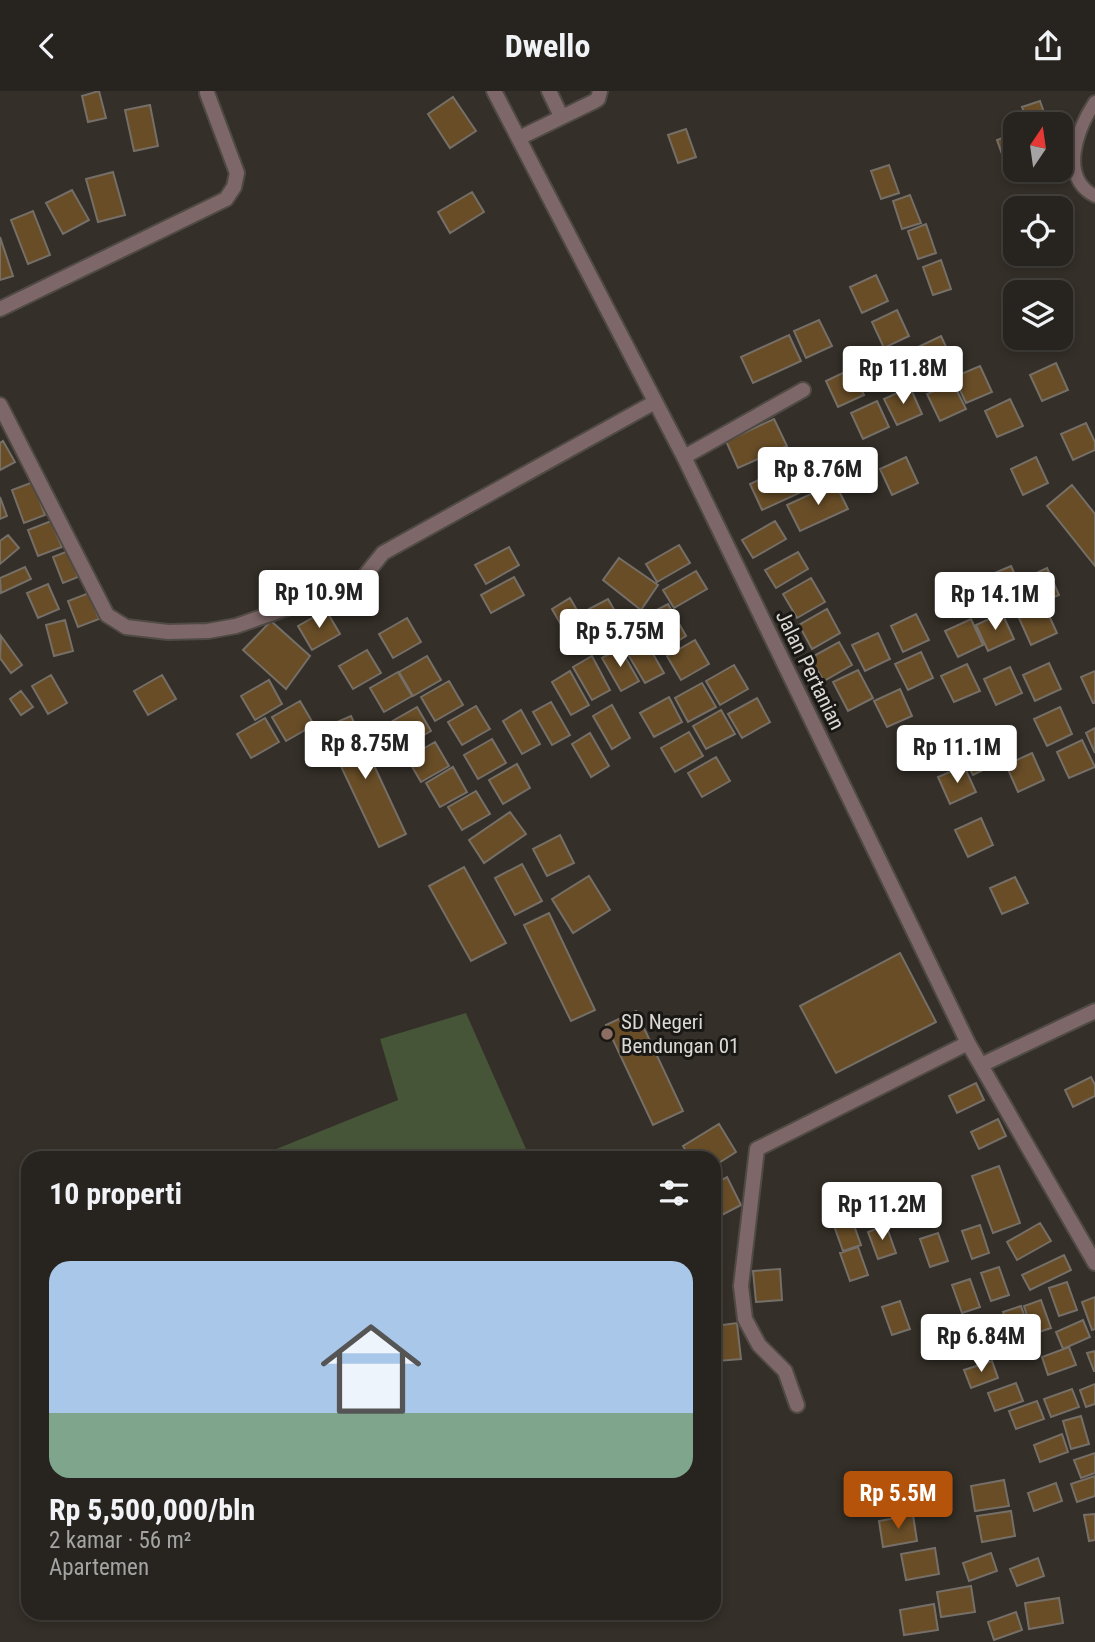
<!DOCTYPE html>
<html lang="id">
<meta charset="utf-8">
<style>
:root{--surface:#27231e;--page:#332f2b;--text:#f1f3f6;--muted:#a4a4a4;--line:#43403c;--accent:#b45309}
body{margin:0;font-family:"Roboto Condensed",sans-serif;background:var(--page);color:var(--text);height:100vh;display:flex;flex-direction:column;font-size:26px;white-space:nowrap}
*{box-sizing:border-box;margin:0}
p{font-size:23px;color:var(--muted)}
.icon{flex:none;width:38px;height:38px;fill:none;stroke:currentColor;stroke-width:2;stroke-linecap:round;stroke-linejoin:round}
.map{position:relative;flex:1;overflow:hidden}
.side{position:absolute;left:21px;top:1060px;width:700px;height:469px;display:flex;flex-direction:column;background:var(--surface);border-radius:21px;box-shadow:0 4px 10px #0003,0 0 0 2px var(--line)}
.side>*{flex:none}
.needle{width:46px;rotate:13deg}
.buttons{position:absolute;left:1003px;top:21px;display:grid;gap:14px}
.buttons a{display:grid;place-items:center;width:70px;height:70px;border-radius:14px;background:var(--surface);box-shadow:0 4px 10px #0003,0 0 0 2px var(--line);font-size:35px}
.price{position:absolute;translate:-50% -60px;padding:0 16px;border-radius:7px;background:#fff;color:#222;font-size:23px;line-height:46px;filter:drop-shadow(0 2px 4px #0008)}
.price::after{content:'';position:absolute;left:50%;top:42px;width:21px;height:16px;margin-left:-10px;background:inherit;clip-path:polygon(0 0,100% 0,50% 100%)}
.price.on{background:var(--accent);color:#fff}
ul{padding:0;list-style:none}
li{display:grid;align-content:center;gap:14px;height:371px;padding:0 28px}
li+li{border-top:2px solid var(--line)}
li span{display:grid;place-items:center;height:217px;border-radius:21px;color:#555}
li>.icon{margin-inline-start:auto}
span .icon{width:126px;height:126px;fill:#fffc;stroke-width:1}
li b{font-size:30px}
h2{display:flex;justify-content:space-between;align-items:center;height:84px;padding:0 28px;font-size:30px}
header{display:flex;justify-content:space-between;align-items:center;height:91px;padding:0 28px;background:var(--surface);font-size:32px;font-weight:700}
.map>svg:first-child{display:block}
.green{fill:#465438}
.building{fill:#684d27;stroke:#756f68;stroke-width:2}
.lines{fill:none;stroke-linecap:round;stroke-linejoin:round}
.service-casing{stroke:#4f4a44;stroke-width:16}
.minor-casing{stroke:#4f4a44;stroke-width:18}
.service{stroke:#7e6769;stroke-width:12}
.minor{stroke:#7e6769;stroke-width:14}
.education-dot{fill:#8d6e63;stroke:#1a1815;stroke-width:2.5}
.labels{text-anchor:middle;stroke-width:6;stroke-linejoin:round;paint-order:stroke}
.street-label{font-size:21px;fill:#dcd9d5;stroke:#1a1815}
.poi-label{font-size:21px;fill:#dcd9d5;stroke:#1a1815;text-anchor:start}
</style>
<header><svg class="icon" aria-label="back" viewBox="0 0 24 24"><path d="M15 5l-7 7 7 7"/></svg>Dwello<svg class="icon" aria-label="share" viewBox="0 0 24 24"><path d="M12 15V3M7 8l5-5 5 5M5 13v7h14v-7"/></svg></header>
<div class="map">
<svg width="1095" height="1551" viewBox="0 0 1095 1551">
<rect width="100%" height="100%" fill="#342f28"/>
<path class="green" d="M466,922L530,1067H254L398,1009L380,948Z"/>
<path class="building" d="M99,0L106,27L88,31L82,5Z
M453,6L476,40L450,57L428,23Z
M1040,10L1048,33H1028L1022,16Z
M150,14L158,55L134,60L125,19Z
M686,38L696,66L678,72L668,44Z
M1015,42V74L1007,77L997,49Z
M889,74L899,102L881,108L871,80Z
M113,81L125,124L98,131L86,88Z
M72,99L89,129L63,143L46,112Z
M472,101L484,121L450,142L438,121Z
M910,104L921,132L902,138L893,110Z
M33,120L50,164L28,173L11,129Z
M926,133L936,162L918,168L908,140Z
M0,146L13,185L0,189Z
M941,169L951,198L933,204L923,176Z
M876,184L888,210L862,222L850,196Z
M897,219L909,245L884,257L872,231Z
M819,229L832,255L806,267L794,240Z
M789,244L801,270L753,292L741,266Z
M941,245L953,271L928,283L916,257Z
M900,256L913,282L887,294L875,267Z
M1056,272L1068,299L1042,310L1030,284Z
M980,275L992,301L966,312L954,286Z
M851,278L864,304L838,316L826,290Z
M953,292L966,318L940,330L927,303Z
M910,296L922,323L897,334L884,308Z
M1010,308L1023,335L997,346L985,320Z
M877,310L889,336L863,348L851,322Z
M774,328L787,355L738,377L726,350Z
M1086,332L1095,351V359L1073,369L1061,343Z
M3,350L15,371L0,379V352Z
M906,366L918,392L892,404L880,378Z
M1036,366L1048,392L1023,404L1011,378Z
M798,371L810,397L762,419L750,393Z
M33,391L45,424L24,432L12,399Z
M835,392L848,418L800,440L787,414Z
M1072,394L1095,423V475L1047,415Z
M0,406L7,425L0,428Z
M51,430L62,456L38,465L28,439Z
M775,430L786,448L753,467L742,449Z
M8,444L19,457L0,473V450Z
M679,454L690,472L657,491L646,473Z
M509,456L519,474L486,493L475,474Z
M68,460L78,486L63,492L53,466Z
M798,461L808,478L776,497L765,479Z
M619,467L658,494L641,519L603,489Z
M1011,475L1023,501L997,513L985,486Z
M25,476L31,488L1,502L0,487Z
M1047,477L1059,504L1033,515L1021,489Z
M696,480L707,498L674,517L663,499Z
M514,486L524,504L491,522L481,504Z
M811,487L825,511L797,527L783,503Z
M48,493L59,518L38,527L27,502Z
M89,502L99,528L78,536L68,510Z
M570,507L589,540L571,551L552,518Z
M608,508L627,541L608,551L589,518Z
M668,513L686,545L668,556L649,523Z
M1045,516L1057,542L1031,554L1019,527Z
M827,518L840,542L812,558L799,534Z
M326,519L340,543L312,559L298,535Z
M1002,522L1014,548L988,560L976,534Z
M916,523L929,549L903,561L891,535Z
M407,527L421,551L393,567L379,543Z
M971,528L983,554L958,566L945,540Z
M65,529L73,560L54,565L46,534Z
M271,530L310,565L286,598L243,559Z
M878,542L890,568L865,580L852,554Z
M1,545L22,574L11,582L0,567Z
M645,549L664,582L645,592L626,560Z
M695,549L709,573L681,589L667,565Z
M839,551L852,574L824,590L810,567Z
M620,557L639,590L621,600L602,567Z
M367,559L381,582L353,598L339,575Z
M921,561L933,587L908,599L895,573Z
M427,565L441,589L413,605L399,581Z
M592,565L610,599L592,609L573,576Z
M1049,572L1061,598L1035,610L1023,584Z
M967,573L980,600L954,611L941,585Z
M734,574L748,598L720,614L706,590Z
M1010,576L1022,602L996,614L984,588Z
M858,579L873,607L848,620L833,591Z
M570,580L589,614L571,624L552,591Z
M1095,580V612H1093L1081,586Z
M398,581L412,605L384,621L370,597Z
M51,584L67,612L48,623L32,595Z
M162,584L176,608L148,624L134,600Z
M269,589L282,613L255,629L241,605Z
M449,590L463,614L435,630L421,606Z
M702,592L716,616L688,631L675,607Z
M900,598L912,625L887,636L874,610Z
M21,600L33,616L21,624L10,608Z
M669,606L682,631L654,646L640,622Z
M757,607L770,631L742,647L728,623Z
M300,610L314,634L286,650L272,626Z
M551,611L570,644L552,654L533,621Z
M612,614L630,647L612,658L593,625Z
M476,615L490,638L462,654L448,631Z
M417,616L431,640L403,656L389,632Z
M1060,616L1072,643L1047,655L1034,628Z
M521,619L540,653L522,663L503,630Z
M721,619L735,643L706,658L693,635Z
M351,625L406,743L379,756L323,637Z
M265,627L279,651L251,667L237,643Z
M1095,637V662L1086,642Z
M689,641L703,665L675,681L661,657Z
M590,642L609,675L591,686L572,653Z
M986,646L998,672L973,684L960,658Z
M492,648L506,672L478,688L464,664Z
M1082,649L1095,676L1069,687L1057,661Z
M435,651L449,675L421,691L407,667Z
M1032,662L1044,689L1018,701L1006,674Z
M716,666L730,690L702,706L688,682Z
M517,673L530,697L503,713L489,689Z
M964,675L976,701L950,713L938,686Z
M453,676L467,701L440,716L426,692Z
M476,700L490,723L462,739L448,716Z
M510,721L526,743L484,772L469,749Z
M981,727L993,754L968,766L955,739Z
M560,744L574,772L547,785L533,758Z
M522,773L542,810L515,824L495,787Z
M464,776L506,852L471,870L429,795Z
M589,785L610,819L573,842L552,808Z
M1015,786L1028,812L1002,823L990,797Z
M549,822L595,919L571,930L524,834Z
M900,862L936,931L836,982L800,915Z
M636,920L683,1020L653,1034L606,934Z
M1091,986L1095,994V1005L1073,1016L1065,999Z
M976,992L984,1009L957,1022L949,1005Z
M998,1028L1006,1045L979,1058L971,1041Z
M719,1033L736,1061L714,1075V1068H691L683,1055Z
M999,1075L1020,1132L993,1142L972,1085Z
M727,1086L741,1114L714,1128V1093Z
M851,1126L861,1154L843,1160L833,1132Z
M1040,1132L1051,1150L1017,1169L1007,1151Z
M886,1134L896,1162L878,1168L868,1141Z
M980,1134L989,1162L972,1168L962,1140Z
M938,1142L948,1170L930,1176L920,1148Z
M858,1156L868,1184L850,1190L840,1162Z
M1064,1164L1071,1179L1030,1199L1022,1184Z
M999,1176L1009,1204L991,1210L981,1182Z
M780,1178L782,1209L756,1211L753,1180Z
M970,1188L980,1216L962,1222L952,1194Z
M1067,1191L1077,1219L1059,1225L1049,1197Z
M1095,1206V1238L1092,1239L1082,1211Z
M1041,1209L1051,1237L1033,1243L1024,1215Z
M900,1210L910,1238L892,1244L882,1216Z
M1021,1215L1031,1243L1013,1249L1003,1221Z
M1083,1229L1090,1246L1063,1258L1056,1241Z
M737,1232L741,1268L717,1270L714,1235Z
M1069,1256L1076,1274L1048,1284L1042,1266Z
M1095,1260V1280H1094L1087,1262Z
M992,1270L998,1287L971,1297L964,1279Z
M1016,1292L1023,1310L995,1320L988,1302Z
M1095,1293V1313L1086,1316L1080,1299Z
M1072,1298L1079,1316L1051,1326L1044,1308Z
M1037,1310L1044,1328L1016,1338L1009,1320Z
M1081,1325L1089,1353L1071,1358L1063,1330Z
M1062,1343L1068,1361L1040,1371L1034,1354Z
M1095,1362V1382L1081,1387L1074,1369Z
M1095,1385V1405L1077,1411L1071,1393Z
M1004,1389L1009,1415L975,1420L971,1395Z
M1056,1392L1062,1410L1034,1420L1028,1402Z
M1011,1420L1015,1445L982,1451L977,1425Z
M1095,1423V1449L1089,1450L1084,1424Z
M913,1424L917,1450L883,1456L879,1430Z
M935,1457L939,1483L906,1489L901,1463Z
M991,1462L997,1480L969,1490L963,1472Z
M1038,1467L1044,1485L1017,1495L1010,1478Z
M971,1495L975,1521L941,1526L937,1501Z
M1059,1507L1063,1532L1029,1538L1025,1512Z
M934,1513L938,1539L904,1544L900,1519Z
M1016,1521L1022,1539L994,1549L988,1531Z"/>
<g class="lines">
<defs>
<path id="service" d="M1095,11C1078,37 1058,86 1095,105"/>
<path id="minor" d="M494,0L684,366L968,952L1095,1172
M549,0L561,25
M519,47L593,11L598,8L600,0
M0,218L226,108L234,96L237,82L207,2
M0,314L107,524L126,536L168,541L208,540L236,535L359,492L383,462L655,311
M684,366L803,299
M981,974L1095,920
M797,1314L785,1280L759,1254L745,1228L741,1195L757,1058L968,952"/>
</defs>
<use href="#service" class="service-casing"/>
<use href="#minor" class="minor-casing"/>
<use href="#service" class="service"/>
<use href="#minor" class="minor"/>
</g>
<circle class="education-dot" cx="607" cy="943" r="7"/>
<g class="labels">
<g class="street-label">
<text transform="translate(810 579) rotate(64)" y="7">Jalan Pertanian</text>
</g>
<g class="poi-label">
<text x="621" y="938">SD Negeri<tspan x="621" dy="24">Bendungan 01</tspan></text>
</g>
</g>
</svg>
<div class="buttons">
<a><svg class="needle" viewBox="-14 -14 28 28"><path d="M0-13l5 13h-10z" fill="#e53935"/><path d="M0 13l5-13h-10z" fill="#a4a4a4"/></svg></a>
<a><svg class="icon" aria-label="locate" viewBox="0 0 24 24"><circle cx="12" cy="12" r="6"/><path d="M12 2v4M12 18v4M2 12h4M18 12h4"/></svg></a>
<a><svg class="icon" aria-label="layers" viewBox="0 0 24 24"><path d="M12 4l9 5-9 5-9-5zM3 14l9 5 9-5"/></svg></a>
</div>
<b class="price" style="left:903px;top:315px">Rp 11.8M</b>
<b class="price" style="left:818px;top:416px">Rp 8.76M</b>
<b class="price" style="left:319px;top:539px">Rp 10.9M</b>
<b class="price" style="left:995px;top:541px">Rp 14.1M</b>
<b class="price" style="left:620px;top:578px">Rp 5.75M</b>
<b class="price" style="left:365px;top:690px">Rp 8.75M</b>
<b class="price" style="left:957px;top:694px">Rp 11.1M</b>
<b class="price" style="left:882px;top:1151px">Rp 11.2M</b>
<b class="price" style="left:981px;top:1283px">Rp 6.84M</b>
<b class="price on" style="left:898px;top:1440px">Rp 5.5M</b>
<section class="side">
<h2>10 properti<svg class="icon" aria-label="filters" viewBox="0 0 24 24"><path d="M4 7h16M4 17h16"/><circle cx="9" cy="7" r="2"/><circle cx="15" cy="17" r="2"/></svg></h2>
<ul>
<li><span style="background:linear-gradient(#a9c7e8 70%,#7fa58c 0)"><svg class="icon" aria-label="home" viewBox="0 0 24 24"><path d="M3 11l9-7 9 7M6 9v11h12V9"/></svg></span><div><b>Rp 5,500,000/bln</b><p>2 kamar · 56 m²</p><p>Apartemen</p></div></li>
</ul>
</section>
</div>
